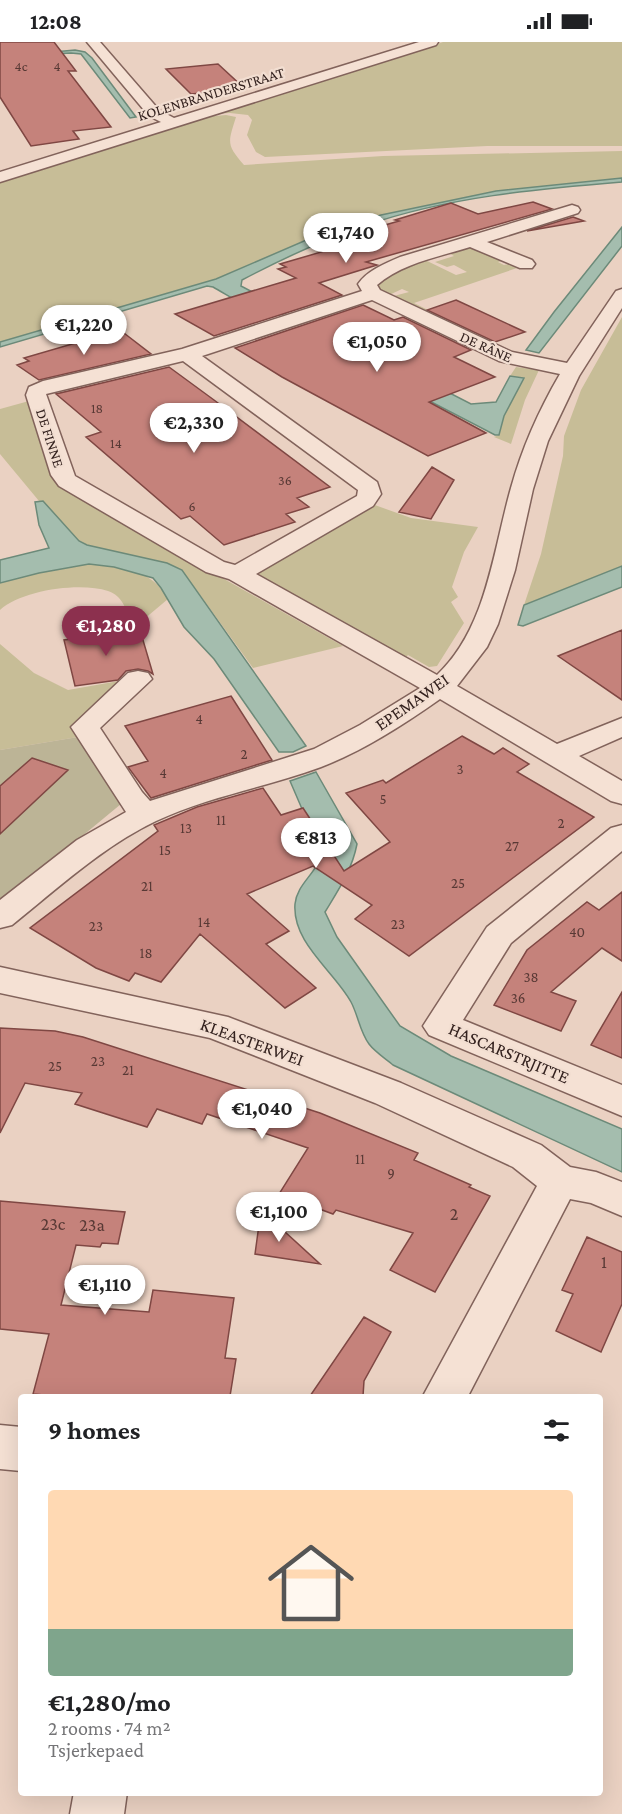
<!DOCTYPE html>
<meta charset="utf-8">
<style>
:root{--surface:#fff;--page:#f6f6f6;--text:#202124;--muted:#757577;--accent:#8c304e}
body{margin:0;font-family:"Crimson Pro",serif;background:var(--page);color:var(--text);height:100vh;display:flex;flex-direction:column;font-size:22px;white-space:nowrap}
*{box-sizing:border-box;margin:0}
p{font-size:20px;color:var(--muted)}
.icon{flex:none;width:33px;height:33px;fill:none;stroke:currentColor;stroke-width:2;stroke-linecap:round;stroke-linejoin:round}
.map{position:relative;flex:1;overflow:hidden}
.sheet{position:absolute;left:18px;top:1352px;width:585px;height:402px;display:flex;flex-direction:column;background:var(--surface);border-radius:6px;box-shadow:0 6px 24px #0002}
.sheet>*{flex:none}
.price{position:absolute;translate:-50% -51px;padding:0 14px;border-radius:21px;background:#fff;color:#222;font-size:20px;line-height:39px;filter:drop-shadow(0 2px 3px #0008)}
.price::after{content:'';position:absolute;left:50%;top:36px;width:18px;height:14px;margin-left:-9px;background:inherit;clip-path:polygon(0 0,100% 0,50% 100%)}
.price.current{background:var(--accent);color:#fff}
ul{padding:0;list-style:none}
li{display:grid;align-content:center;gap:12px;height:318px;padding:0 30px}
li span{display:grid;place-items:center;height:186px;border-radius:6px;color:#555}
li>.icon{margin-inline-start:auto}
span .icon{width:108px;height:108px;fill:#fffc;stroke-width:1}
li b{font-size:26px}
h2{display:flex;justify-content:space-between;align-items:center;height:72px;padding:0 30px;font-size:26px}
.status{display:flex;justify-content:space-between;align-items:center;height:42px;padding:0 30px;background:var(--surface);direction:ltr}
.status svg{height:16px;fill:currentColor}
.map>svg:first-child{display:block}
.green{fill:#c7bd97}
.cemetery{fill:#bcb496}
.water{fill:#a4bdae;stroke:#6c8a79;stroke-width:1.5}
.building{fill:#c5827b;stroke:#7f4743;stroke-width:1.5}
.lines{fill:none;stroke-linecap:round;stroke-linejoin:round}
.minor-casing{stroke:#82635b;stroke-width:3}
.minor{fill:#f5e1d4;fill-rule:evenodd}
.labels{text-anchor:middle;stroke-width:4.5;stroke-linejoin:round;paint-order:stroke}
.far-number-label{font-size:14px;fill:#583935}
.far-street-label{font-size:15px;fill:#33211e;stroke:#f2ded1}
.number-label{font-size:15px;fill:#583935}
.street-label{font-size:18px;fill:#33211e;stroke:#f2ded1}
.near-number-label{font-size:18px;fill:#583935}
</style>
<div class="status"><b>12:08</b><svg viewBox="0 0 49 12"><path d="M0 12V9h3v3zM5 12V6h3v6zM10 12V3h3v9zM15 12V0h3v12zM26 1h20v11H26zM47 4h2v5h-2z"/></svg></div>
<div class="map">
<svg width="622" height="1772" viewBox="0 0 622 1772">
<rect width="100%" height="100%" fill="#ead1c2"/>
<path class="green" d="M443,0H622V104H487L265,115L256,110L247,93L252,78L248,73L230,71L212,72Z
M226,73L236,75C228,101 226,102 244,123L383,114L622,109V136L496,149L381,173L318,193L216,237L0,300V138L204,75Z
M472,204L505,218L498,220L504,223L514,221L523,224L414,261L440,274L433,276L390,255L409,250L402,247L387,254L378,250L374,242L379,238L423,217L456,233L467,230L454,223L447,225L435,220L454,214L447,210Z
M622,275V524L524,563L541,512L563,414L564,394L581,348Z
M516,325L539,328L525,358L511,402L494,395L499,393L504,374L524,336L510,334Z
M29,359L56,442L343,604L253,626L182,528L87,504L79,499L43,459H39L0,412V367Z
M372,462L411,476L478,485L464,510L452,545L458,555L451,560L464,581L437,624L429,625L408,613L405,616L259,536L260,529Z
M89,522C122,526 151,526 168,557L143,578L132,577C124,566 123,554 108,549C80,540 22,548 0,568V541L39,531Z
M0,602L34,631L68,648L136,636L78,695L0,708Z"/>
<path class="cemetery" d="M78,695L121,762L0,862V708Z"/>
<path class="water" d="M75,8L85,10L92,16L136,75L130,76L81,12L71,11L0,15Z
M622,136V140C537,147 448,155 367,183C324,197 282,217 242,238L241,244L289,269C271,284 232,255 213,245L207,244L0,305V300L216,237L318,193L381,173L496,149Z
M622,185V204L539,311L526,308L554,270Z
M321,285L471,362L496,360L510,334L524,336L504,374L499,393H495L306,295Z
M43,459L79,499L87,503L167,521L182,528L306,704L293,710H279L214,617L184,585L161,546L153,536L114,525L89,522L39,531L0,541V518L49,506L39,483L35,460Z
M622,524V545L523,584L518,583L524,563Z
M316,730L357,802C352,828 339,847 325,870L337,895L400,984L451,1014L622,1087V1130L393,1023C386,1017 375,1010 369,1002C360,990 358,973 351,960C334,929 292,901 295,862C297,841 318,831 321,811L290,739Z"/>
<path class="building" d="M0,0H54L76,29H68L111,85L73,89L79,97L31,104L0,55Z
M218,22L245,47L191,52L166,27Z
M533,160L552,167L366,220L377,223L319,241L342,253L214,294L175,272L296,236L278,227L286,225L280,222L328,208L323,206L342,200L336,197L399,179L395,178L451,161L478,172Z
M573,175L584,179L527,189Z
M456,258L525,290L495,300L427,268Z
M363,263L394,278L403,275L471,308L454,315L495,335L429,360L486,391L428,414L282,335L235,306Z
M120,288L151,312L39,338L17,323L29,319L24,316Z
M169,325L214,358L330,445L297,456L309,465L286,472L295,480L224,503L190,474L181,477L86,395L101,390L56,352Z
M432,425L454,438L431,477L399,470Z
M140,588L153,632L148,629L138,627L126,629L118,638L75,644L64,598Z
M622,588V658L558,614Z
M231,654L272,718L151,756L128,725L148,719L125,684Z
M462,694L494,712L503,706L529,722L517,730L594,775L409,914L355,877L372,863L313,824L247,852L289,889L266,902L316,946L285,966L200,892L161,940L135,931L129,939L96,926L30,886L158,789L154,783L197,765L263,746L281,773L303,766L344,829L390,800L346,751L383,738L386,741Z
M32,716L68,728L0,792V744Z
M622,850V919L602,906L551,950L576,959L561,989L494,963L527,908L587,860L599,868Z
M622,950V1016L591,1003Z
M0,986L55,989L83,995L320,1071L418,1111L414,1118L471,1143L469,1145L490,1154L435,1250L390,1228L413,1191L336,1168L333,1172L279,1152L308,1106L207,1072L202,1082L157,1067L147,1085L75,1062L82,1051L25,1041L0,1091Z
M0,1159L125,1170L118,1202L102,1201L100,1205L76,1203L61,1263L149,1270L153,1248L234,1256L225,1316L236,1317L230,1354H55L33,1352L49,1292L0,1287Z
M261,1168L320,1222L255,1212Z
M587,1195L622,1210V1262L601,1310L556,1289L573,1252L562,1248Z
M364,1275L391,1290L364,1339L363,1354H310Z"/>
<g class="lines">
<defs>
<path id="minor" d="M87,0H100L159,68L174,76L419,0H438L436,3L0,140V130L161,80L149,74Z
M572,163L578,165L580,168L578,171L487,200L532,218L535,222L532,226H520L470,205C439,215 402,221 377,243L380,248L512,310L567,321L616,249L622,247V266L579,334L548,399L533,447L515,528L498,582L487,605L457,644L557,702L622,676V695L579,714L622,739V762L611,759L440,657C403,683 363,709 321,725C267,745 209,754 156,779C102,805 58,846 12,883L0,886V858L77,798L126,770L71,685L128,631L138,629L148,631L152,637L100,686L142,750L150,759L314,707L360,683L420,646L229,537L206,530L59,444L51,433L26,353L29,345L43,339L182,307L362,249L358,242C368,228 384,222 400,215ZM372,258L499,319L560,332C539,368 522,406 511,446C493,509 487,586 437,633L256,532L373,464L381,452L377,440L202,314ZM183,319L358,448L357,454L235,523L224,520L75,434L46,352Z
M622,783V809L511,901L463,978L622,1043V1074L429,993L423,984L487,885L611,786Z
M0,925L228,975L401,1041L541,1103L570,1125L596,1130L622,1140V1174L591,1161L570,1157L468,1354H423L537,1144L513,1125L375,1061L210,996L0,951Z
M0,1383L21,1385V1429L0,1427Z
M74,1750H127L124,1772H70Z"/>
</defs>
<use href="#minor" class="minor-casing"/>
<use href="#minor" class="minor"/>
</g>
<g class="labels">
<g class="far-number-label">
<text x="21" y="29">4c</text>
<text x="57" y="29">4</text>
<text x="97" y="371">18</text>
<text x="116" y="406">14</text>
<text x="285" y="443">36</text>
<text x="192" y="469">6</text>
</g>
<g class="far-street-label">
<text transform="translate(211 52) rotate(-17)" y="5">KOLENBRANDERSTRAAT</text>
<text transform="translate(486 305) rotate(24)" y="5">DE RÂNE</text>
<text transform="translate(50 396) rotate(72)" y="5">DE FINNE</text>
</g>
<g class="number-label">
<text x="199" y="682">4</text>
<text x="244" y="717">2</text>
<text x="460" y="732">3</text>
<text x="163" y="736">4</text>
<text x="383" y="762">5</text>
<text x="221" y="783">11</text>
<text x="561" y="786">2</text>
<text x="186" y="791">13</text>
<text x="512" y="809">27</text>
<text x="165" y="813">15</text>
<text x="458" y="846">25</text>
<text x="147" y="849">21</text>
<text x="204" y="885">14</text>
<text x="398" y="887">23</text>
<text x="96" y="889">23</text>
<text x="577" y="895">40</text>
<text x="146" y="916">18</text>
<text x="531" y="940">38</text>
<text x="518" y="961">36</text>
<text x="98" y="1024">23</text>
<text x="55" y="1029">25</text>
<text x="128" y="1033">21</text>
<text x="360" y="1122">11</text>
<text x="391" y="1136">9</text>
</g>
<g class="street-label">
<text transform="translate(412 660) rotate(-35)" y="6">EPEMAWEI</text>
<text transform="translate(252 1000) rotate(20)" y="6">KLEASTERWEI</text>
<text transform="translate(509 1011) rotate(23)" y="6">HASCARSTRJITTE</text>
</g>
<g class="near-number-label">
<text x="454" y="1178">2</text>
<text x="53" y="1188">23c</text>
<text x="92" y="1189">23a</text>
<text x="604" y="1226">1</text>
</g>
</g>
</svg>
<b class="price" style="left:346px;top:222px">€1,740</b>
<b class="price" style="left:84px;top:314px">€1,220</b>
<b class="price" style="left:377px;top:331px">€1,050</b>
<b class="price" style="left:194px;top:412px">€2,330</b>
<b class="price current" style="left:106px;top:615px">€1,280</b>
<b class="price" style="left:316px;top:827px">€813</b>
<b class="price" style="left:262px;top:1098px">€1,040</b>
<b class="price" style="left:279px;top:1201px">€1,100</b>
<b class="price" style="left:105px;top:1274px">€1,110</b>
<section class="sheet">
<h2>9 homes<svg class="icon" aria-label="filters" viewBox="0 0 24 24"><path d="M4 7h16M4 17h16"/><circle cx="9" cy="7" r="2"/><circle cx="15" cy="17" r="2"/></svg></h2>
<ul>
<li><span style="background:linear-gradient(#ffd9b3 75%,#7fa58c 0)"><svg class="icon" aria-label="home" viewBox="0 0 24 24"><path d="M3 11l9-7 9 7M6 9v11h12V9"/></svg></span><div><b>€1,280/mo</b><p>2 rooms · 74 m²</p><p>Tsjerkepaed</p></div></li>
</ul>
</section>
</div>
